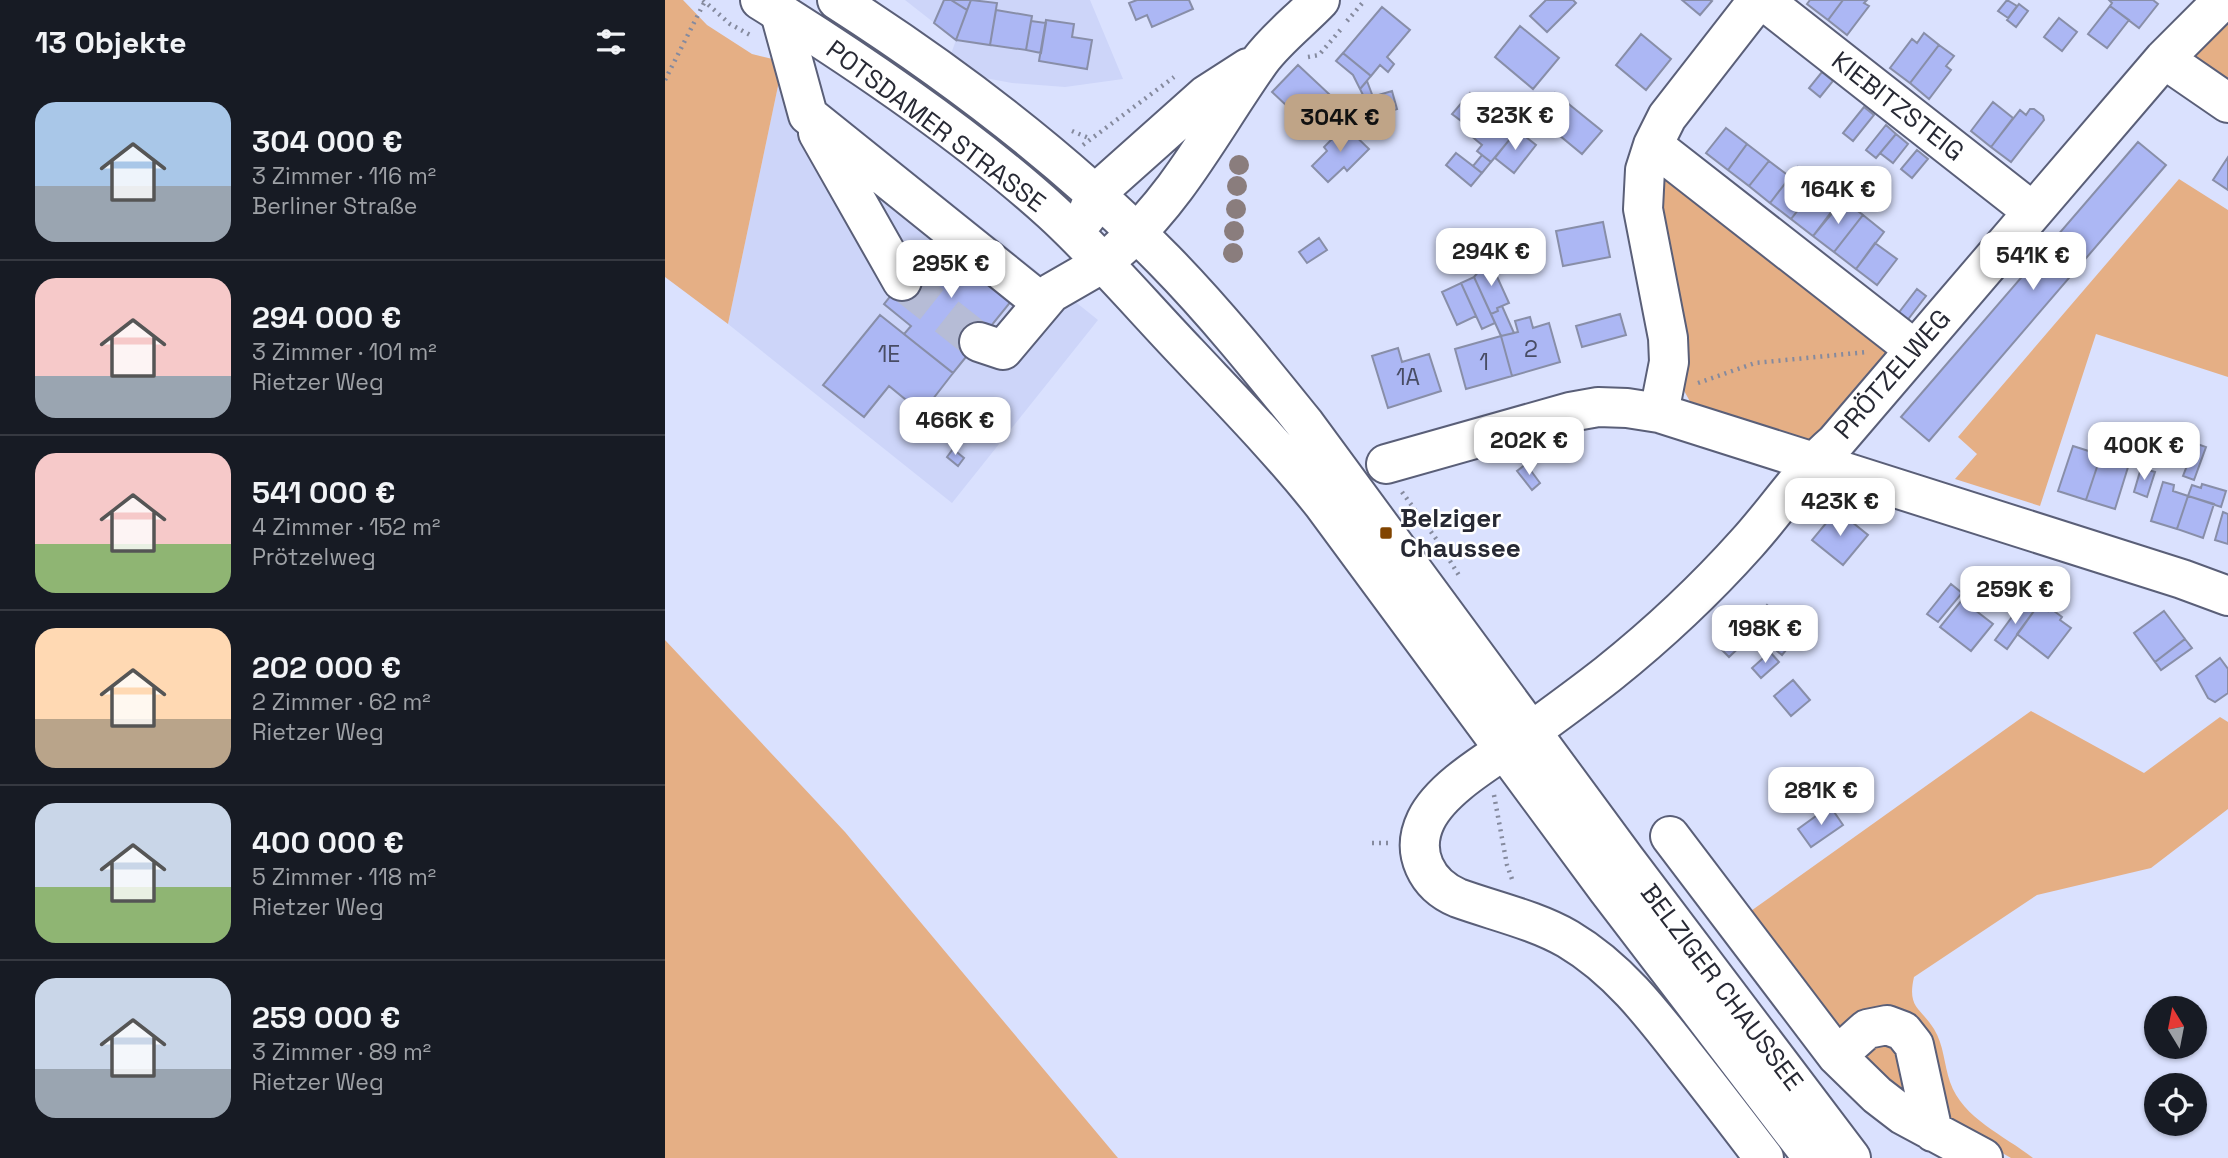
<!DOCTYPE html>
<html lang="de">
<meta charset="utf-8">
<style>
:root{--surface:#171b24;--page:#242831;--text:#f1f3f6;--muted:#9ea1a6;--line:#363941;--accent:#bfa487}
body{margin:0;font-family:"Space Grotesk",sans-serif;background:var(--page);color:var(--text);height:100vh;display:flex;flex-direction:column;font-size:26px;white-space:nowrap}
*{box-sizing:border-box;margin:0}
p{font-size:23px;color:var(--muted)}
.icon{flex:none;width:38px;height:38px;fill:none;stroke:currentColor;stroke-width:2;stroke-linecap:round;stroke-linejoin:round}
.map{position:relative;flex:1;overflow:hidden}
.drawer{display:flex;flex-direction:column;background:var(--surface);width:665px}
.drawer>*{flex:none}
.needle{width:46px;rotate:350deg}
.controls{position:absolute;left:1479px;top:996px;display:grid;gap:14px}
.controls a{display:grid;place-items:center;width:63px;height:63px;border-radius:50%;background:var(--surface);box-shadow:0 2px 5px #0004;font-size:35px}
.price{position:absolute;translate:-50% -60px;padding:0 16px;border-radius:14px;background:#fff;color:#222;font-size:23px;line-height:46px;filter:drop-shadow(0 2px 4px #0008)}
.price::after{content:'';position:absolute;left:50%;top:42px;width:21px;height:16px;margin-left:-10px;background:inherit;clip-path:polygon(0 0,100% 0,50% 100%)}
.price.selected{background:var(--accent);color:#111}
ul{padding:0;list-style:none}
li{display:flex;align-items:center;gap:21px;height:175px;padding:0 35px}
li+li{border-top:2px solid var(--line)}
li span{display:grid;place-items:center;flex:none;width:196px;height:140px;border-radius:21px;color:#555}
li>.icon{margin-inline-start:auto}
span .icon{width:84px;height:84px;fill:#fffc;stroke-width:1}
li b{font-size:30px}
h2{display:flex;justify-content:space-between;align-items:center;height:84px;padding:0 35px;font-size:30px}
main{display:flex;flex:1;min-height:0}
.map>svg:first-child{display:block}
.built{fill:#cdd5f9}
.green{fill:#e5af85}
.building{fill:#acb7f4;stroke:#888ea8;stroke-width:2}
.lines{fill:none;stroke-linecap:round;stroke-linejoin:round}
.minor-tunnel{stroke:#b6bcd6;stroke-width:38;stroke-dasharray:38 19;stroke-linecap:butt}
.minor-casing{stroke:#5a5f78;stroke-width:42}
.major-casing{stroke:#5a5f78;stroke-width:42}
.path{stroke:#858a9e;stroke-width:4.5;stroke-dasharray:2 5;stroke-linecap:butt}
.minor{stroke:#fff;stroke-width:38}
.major{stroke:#fff;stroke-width:38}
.tree{fill:#8a7d7d}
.poi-dot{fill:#814400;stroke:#fff;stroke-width:2.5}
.labels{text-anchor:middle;stroke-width:5;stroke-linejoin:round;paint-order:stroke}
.number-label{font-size:23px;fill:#484c64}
.street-label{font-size:26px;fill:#272934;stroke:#fff}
.poi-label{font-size:26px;font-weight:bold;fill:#272934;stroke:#fff;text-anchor:start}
</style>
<main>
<section class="drawer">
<h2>13 Objekte<svg class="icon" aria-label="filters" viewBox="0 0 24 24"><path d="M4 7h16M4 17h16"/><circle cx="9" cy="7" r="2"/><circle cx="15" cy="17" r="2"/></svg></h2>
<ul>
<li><span style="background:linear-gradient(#a9c7e8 60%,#9aa5b1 0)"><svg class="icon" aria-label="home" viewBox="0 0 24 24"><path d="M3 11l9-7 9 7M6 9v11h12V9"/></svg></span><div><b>304 000 €</b><p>3 Zimmer · 116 m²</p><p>Berliner Straße</p></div></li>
<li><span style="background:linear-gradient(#f6c9c9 70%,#9aa5b1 0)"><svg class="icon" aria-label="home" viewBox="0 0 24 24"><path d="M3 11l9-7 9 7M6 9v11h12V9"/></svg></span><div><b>294 000 €</b><p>3 Zimmer · 101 m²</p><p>Rietzer Weg</p></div></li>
<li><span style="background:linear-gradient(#f6c9c9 65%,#8fb573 0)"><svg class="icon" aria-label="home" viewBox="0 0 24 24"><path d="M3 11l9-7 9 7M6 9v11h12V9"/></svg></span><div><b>541 000 €</b><p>4 Zimmer · 152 m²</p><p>Prötzelweg</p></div></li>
<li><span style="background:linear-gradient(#ffd9b3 65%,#b9a48a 0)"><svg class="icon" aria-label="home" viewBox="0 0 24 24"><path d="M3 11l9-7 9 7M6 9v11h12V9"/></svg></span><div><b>202 000 €</b><p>2 Zimmer · 62 m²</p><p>Rietzer Weg</p></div></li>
<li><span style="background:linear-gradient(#c9d6e8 60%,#8fb573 0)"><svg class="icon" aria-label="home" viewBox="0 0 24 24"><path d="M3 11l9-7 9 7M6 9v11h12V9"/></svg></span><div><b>400 000 €</b><p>5 Zimmer · 118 m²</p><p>Rietzer Weg</p></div></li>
<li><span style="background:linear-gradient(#c9d6e8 65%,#9aa5b1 0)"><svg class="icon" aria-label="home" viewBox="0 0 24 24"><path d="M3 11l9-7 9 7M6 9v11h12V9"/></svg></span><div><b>259 000 €</b><p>3 Zimmer · 89 m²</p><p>Rietzer Weg</p></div></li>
</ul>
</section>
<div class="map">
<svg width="1563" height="1158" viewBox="0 0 1563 1158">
<rect width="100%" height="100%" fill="#dae1fe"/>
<path class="built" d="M240,0H425L458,79L400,87L347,83L320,78L286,54L291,40Z
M117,67L433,320L287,503L63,324Z"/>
<path class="green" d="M0,0H18L42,25L87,54L116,61L117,67L63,324L0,277Z
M1563,18V78L1527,54Z
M996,168L1238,349L1163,434L1133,444L1028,407L1017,387L986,211Z
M1514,179L1563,210V377L1431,334L1375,506L1290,479L1312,454L1293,437Z
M0,640L180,832L453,1158H0Z
M1366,711L1479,773L1555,717L1563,722V809L1486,868L1372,895L1249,977C1242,1008 1255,1007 1269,1029C1279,1045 1279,1065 1285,1082C1298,1119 1339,1135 1368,1158H1346L1306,1135L1285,1118L1278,1107L1259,1037L1171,1030L1083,913Z
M1231,1041L1247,1104L1198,1056L1205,1043Z"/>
<path class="building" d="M279,0H286L302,10L291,40L269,23Z
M286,0H306L302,10Z
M306,0L332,3L325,45L291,40Z
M472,0H524L528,9L487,27L482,15L471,20L464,3Z
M881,0H908L911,3L882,32L865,16Z
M1017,0H1045L1047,1L1035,15Z
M1145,0H1178L1163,20L1142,4Z
M1178,0H1202L1199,3L1204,6L1182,35L1163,20Z
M1342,0L1352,6L1343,18L1333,11Z
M1444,0H1488L1493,4L1474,28L1445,6L1447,3Z
M1354,4L1363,11L1351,27L1342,20Z
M1445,6L1464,20L1442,48L1423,34Z
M717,7L745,30L722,57L729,64L723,72L715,65L706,76L678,53Z
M331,10L367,16L361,50L325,45Z
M1394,18L1412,32L1397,51L1379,37Z
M381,20L409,24L407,37L427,40L422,69L374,61Z
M366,21L381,23L376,53L361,50Z
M855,26L894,58L868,89L830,57Z
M1259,33L1274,45L1245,83L1225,68L1247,39L1252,43Z
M976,34L1006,59L981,90L951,65Z
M1274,45L1289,56L1281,66L1286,70L1264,99L1245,83Z
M678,53L706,76L695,89L688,75L671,61Z
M633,65L679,108L654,136L607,92Z
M1157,72L1168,81L1155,97L1144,88Z
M702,81L708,97L700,99L695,89Z
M727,91L732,109L705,117L700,99Z
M805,93L816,102L799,123L787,114Z
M890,93L937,131L917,154L871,116Z
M1328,102L1348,118L1326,147L1306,131Z
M830,106L855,127L826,162L812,151L817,145L805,135Z
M1199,107L1209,115L1188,141L1178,133Z
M1365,109H1369L1378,116L1379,120L1346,162L1326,147L1355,110L1361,115Z
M1221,125L1231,134L1211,158L1201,150Z
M680,126L704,149L682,171L679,167L663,182L647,166L662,151L659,147Z
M1061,128L1082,144L1063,170L1041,153Z
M852,130L871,145L849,173L830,158Z
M1231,134L1243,144L1228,163L1215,153Z
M1473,142L1501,165L1264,441L1236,417Z
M1082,144L1104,161L1084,186L1063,170Z
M1252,150L1263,159L1247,178L1236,169Z
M791,153L817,173L806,186L781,165Z
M817,155L826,162L817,173L808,166Z
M1563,157V190L1548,180Z
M1104,161L1125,177L1105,203L1084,186Z
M1133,167L1154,183L1126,219L1105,203Z
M1155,182L1176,199L1148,236L1126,219Z
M1178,200L1198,215L1169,252L1148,236Z
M1198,215L1219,232L1191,269L1169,252Z
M938,222L945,257L898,266L891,231Z
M280,228L356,289L288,373L239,334L246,326L219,304Z
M654,238L662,250L642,263L634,252Z
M1210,243L1232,259L1212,285L1191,269Z
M824,259L844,303L832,308L833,311L826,314L809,277Z
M809,277L830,323L817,329L796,283Z
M796,283L811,316L792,325L777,292Z
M1252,289L1261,296L1241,322L1232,315Z
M837,306L849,333L836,336L826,314L833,311L832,308Z
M955,314L961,335L917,347L911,326Z
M215,315L288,373L257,413L224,386L199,417L158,385Z
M865,317L868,328L884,323L895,362L847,376L836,336L853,332L850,321Z
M836,336L847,376L801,389L790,349Z
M733,348L737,362L764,354L776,391L723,408L707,356Z
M1521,440L1541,447L1529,480L1518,476L1525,458L1516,455Z
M1408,446L1436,455L1421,500L1393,491Z
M288,449L299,458L293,466L282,457Z
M1436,455L1464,464L1450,509L1421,500Z
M861,464L875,483L867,490L852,471Z
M1476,468L1490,472L1482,497L1469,492Z
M1498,482L1509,485L1508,491L1523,496L1512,529L1486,521Z
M1537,484L1561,491L1556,507L1523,496L1527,485L1536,488Z
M1523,496L1549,504L1538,538L1512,529Z
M1172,510L1203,535L1178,565L1147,540Z
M1558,512L1563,514V544L1550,540Z
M1286,584L1297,593L1273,622L1262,614Z
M1297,600L1328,624L1306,651L1275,627Z
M1358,602L1369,611L1342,649L1330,640Z
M1374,604L1383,611L1385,608L1397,617L1395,620L1406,628L1383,658L1352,634Z
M1102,605L1119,618L1109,630L1092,617Z
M1499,611L1520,639L1490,662L1469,633Z
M1090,615L1126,644L1117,655L1081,626Z
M1071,626L1083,639L1064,657L1052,645Z
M1520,639L1527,648L1496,670L1490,662Z
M1105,652L1114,662L1096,678L1087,668Z
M1555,658L1563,669V693L1550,702L1543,698L1531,676Z
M1128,680L1145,700L1126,716L1109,696Z
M1165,806L1178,825L1146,847L1133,829Z"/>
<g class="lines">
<path class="minor-tunnel" d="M237,281L314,342"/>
<defs>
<path id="minor" d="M1098,0L1367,211
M115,13L143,115L377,303
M1499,59L1563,103
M153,133L237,281
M988,145L1249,349
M314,342L338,350L386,293L438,263
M994,413L1004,362L1003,338L978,209L980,170L988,145L1002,117L1093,0
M721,464L905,412L933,407L962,408L994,413L1517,579L1563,596
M1005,836L1172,1056L1212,1095L1238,1115L1318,1158
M1172,1056L1202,1029L1222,1025L1238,1031L1249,1045L1268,1132
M1099,1158C1073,1124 1047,1090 1020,1056C986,1012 952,968 903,939C870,920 829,911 793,898C762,885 745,853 761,820C777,787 827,759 857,738C886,717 915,696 943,674C993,634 1040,590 1082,543C1112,510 1136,472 1170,443L1499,59L1558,0"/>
<path id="major" d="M95,0C193,61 301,134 387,212C435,256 478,307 523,354C569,403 616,451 658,504L943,890L1148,1158
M172,0C289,75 401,160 499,260C549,311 595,368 640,424L960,859L1186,1158
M421,217L430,194L541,95L583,68
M453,250C513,198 549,126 595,61C611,39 636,20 655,0"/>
</defs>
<use href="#minor" class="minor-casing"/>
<use href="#major" class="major-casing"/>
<path class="path" d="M38,0L65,24L87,36
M682,21L700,0
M643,57L654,55L677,28
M0,80L40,1
M407,131L426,139
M418,145L509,77
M1033,383L1090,363L1202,352
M737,492L772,540L795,577
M829,795L842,865L848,882
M707,843H723"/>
<use href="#minor" class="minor"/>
<use href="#major" class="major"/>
</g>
<g class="tree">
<circle cx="574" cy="165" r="10"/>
<circle cx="572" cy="186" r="10"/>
<circle cx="571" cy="209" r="10"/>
<circle cx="569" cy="231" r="10"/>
<circle cx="568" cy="253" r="10"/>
</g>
<rect class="poi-dot" x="714" y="526" width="14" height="14" rx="3.5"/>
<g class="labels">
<g class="number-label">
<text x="866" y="357">2</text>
<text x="224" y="362">1E</text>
<text x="819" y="370">1</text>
<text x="743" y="385">1A</text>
</g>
<g class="street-label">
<text transform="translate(1233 106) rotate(38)" y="9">KIEBITZSTEIG</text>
<text transform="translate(271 126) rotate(37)" y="9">POTSDAMER STRASSE</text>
<text transform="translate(1227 374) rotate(-49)" y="9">PRÖTZELWEG</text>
<text transform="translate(1057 987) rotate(53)" y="9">BELZIGER CHAUSSEE</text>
</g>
<g class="poi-label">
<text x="735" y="527">Belziger<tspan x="735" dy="30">Chaussee</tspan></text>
</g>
</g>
</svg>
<div class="controls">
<a><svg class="needle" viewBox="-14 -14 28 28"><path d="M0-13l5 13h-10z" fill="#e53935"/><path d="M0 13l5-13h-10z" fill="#9ea1a6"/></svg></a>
<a><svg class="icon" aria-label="locate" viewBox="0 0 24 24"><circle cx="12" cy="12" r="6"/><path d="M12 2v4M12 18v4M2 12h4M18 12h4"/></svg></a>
</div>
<b class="price" style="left:850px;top:152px">323K €</b>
<b class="price selected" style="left:675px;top:154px">304K €</b>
<b class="price" style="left:1173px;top:226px">164K €</b>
<b class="price" style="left:826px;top:288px">294K €</b>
<b class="price" style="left:1368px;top:292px">541K €</b>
<b class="price" style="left:286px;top:300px">295K €</b>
<b class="price" style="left:290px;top:457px">466K €</b>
<b class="price" style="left:864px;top:477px">202K €</b>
<b class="price" style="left:1479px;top:482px">400K €</b>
<b class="price" style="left:1175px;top:538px">423K €</b>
<b class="price" style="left:1350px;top:626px">259K €</b>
<b class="price" style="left:1100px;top:665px">198K €</b>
<b class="price" style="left:1156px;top:827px">281K €</b>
</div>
</main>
